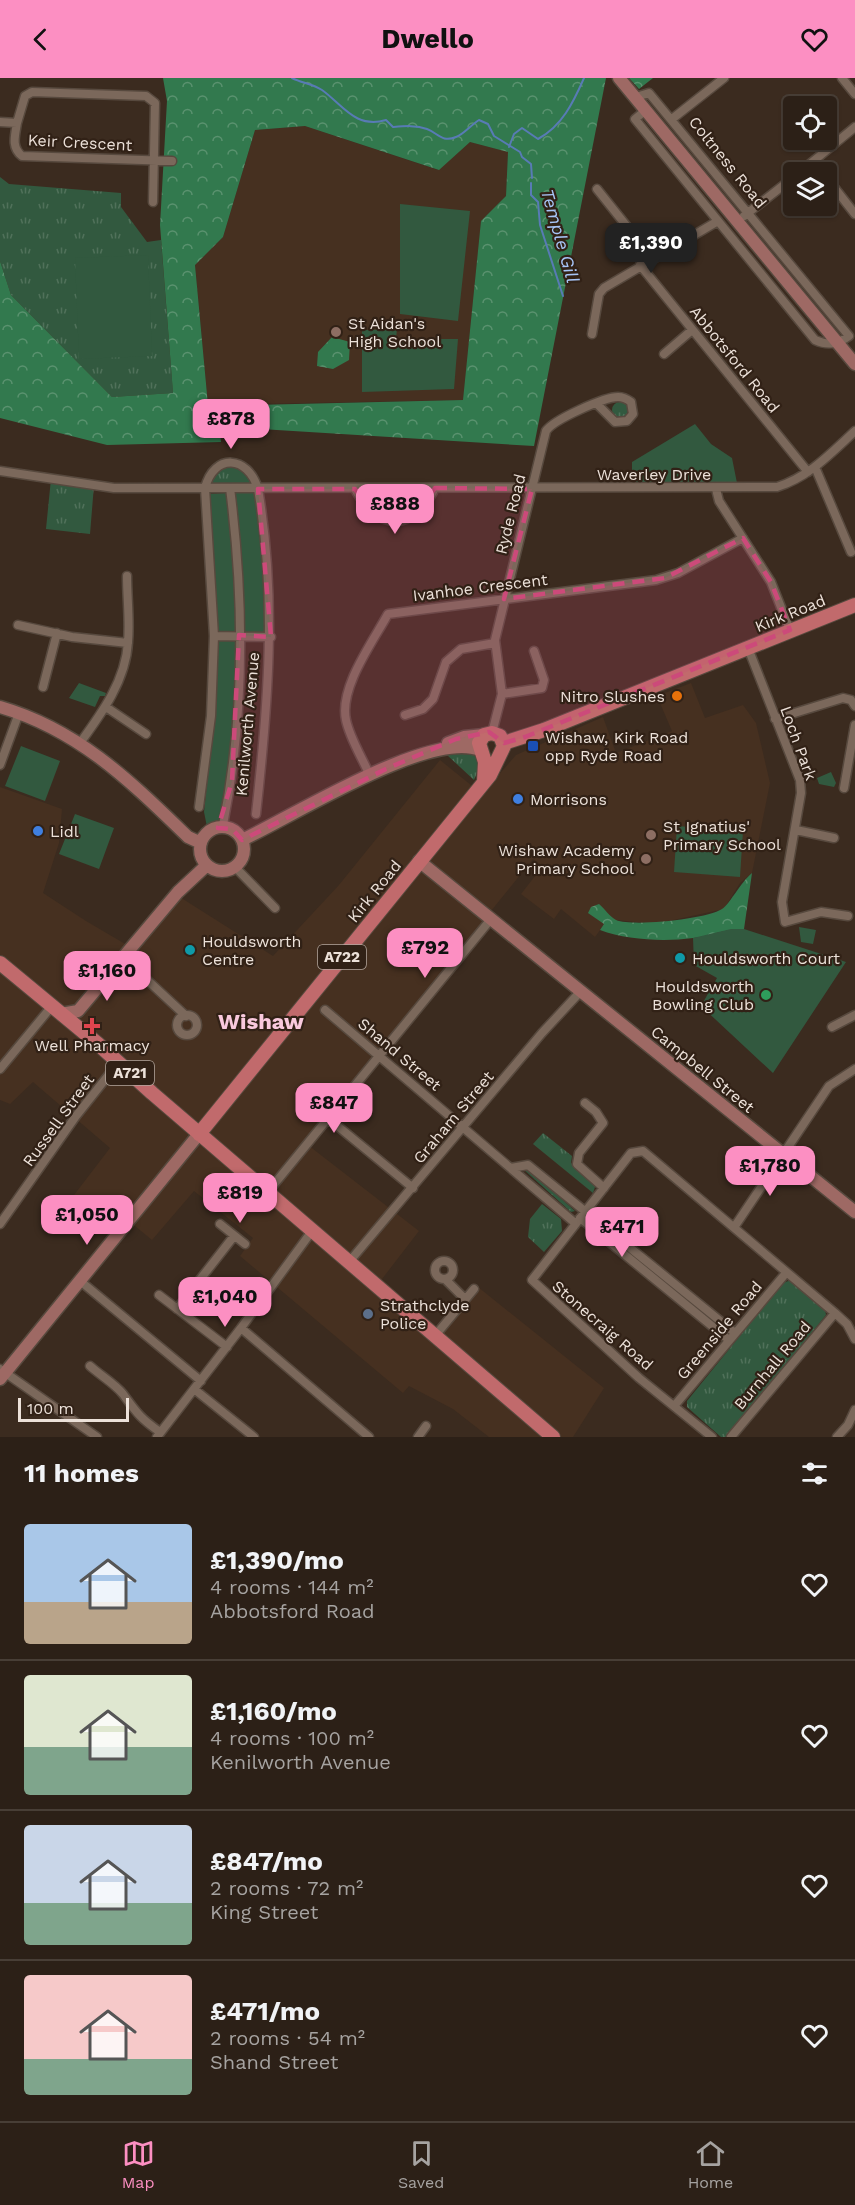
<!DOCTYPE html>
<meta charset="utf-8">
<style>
:root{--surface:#2c2017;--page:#382d24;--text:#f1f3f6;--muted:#a6a3a1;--line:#483e36;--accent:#fc8fc2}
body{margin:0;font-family:"Work Sans",sans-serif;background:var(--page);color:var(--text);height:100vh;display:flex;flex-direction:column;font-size:22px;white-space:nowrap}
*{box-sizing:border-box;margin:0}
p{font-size:20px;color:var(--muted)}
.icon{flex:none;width:33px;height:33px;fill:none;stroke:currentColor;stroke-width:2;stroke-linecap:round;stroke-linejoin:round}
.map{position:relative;height:1359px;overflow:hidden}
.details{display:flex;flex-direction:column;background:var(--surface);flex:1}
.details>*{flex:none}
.tools{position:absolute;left:783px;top:18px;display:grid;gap:12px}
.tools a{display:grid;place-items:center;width:54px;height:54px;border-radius:6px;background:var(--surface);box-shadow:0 2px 4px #0004,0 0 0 2px var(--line);font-size:30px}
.scale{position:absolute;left:18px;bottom:15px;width:111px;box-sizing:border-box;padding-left:6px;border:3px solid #ece1d9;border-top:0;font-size:16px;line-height:21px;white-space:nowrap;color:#ece1d9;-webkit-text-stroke:4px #312116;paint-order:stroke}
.price{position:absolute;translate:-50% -51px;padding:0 14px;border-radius:12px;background:var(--accent);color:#111;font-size:20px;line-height:39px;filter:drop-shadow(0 2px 3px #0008)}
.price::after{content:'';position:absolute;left:50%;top:36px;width:18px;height:14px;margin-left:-9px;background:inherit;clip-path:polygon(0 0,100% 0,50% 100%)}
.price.selected{background:#222;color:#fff}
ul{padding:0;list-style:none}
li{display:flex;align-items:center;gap:18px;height:150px;padding:0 24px}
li+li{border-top:2px solid var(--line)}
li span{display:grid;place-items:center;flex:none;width:168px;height:120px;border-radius:6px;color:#555}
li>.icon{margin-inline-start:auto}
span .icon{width:72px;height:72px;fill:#fffc;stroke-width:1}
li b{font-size:26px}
h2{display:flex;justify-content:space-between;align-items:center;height:72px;padding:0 24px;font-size:26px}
header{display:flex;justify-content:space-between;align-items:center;height:78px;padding:0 24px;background:var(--accent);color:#111;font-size:27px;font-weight:700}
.tab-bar{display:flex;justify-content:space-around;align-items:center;height:84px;border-top:2px solid var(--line);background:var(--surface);font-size:16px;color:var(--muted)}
.tab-bar a{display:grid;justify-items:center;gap:3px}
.tab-bar .selected{color:var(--accent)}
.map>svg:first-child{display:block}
.built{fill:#463020}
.grass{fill:url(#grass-tufts)}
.forest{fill:url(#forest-crowns)}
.park{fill:#32593f}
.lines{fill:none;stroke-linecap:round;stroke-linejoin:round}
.stream{stroke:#587bb5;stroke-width:2}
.street-casing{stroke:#57493e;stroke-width:11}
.secondary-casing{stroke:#57493e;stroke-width:15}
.primary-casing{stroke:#57493e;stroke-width:16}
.street{stroke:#7b685b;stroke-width:8}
.secondary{stroke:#9e6964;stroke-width:12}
.primary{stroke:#c16a6c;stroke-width:14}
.marked{fill:#cc4a7a;fill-opacity:0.2;stroke:#cc4a7a;stroke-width:4.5;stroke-dasharray:12 8;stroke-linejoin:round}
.education-dot{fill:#8d6e63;stroke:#312116;stroke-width:2}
.food-dot{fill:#e8710a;stroke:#312116;stroke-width:2}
.transit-dot{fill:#1a4fb4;stroke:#312116;stroke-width:2}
.shop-dot{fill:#3f7fe0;stroke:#312116;stroke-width:2}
.culture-dot{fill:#0f9aa8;stroke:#312116;stroke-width:2}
.leisure-dot{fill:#2e9e5b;stroke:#312116;stroke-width:2}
.health-dot{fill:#e0444e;stroke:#312116;stroke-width:2}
.service-dot{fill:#5c6f8a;stroke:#312116;stroke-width:2}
.labels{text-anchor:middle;stroke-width:4.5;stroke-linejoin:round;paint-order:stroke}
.shield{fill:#312116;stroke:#b4a79e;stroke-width:1.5}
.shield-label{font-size:15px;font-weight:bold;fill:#ece1d9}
.street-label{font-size:16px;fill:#ece1d9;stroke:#312116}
.poi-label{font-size:16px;fill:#ece1d9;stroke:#312116;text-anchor:start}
.water-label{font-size:18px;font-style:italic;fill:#a7c5f7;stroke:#312116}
.district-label{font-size:22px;font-weight:bold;fill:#f9c9dd;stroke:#312116}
</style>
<header><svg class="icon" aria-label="back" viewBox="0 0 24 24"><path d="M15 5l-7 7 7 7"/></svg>Dwello<svg class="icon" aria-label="heart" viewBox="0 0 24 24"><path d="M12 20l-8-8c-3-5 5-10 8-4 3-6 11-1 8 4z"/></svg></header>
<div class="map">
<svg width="855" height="1359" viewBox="0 0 855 1359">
<defs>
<pattern id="grass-tufts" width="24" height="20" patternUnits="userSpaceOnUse" patternTransform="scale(1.5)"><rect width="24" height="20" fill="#32593f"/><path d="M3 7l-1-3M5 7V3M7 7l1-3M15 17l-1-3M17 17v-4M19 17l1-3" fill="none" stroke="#50715a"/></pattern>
<pattern id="forest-crowns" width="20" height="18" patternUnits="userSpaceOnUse" patternTransform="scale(1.5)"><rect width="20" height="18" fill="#32794e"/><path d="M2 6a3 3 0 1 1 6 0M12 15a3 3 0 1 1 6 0" fill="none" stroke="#5a926f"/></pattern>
</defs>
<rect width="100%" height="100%" fill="#3b2b1f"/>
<path class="built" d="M305,48L438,92L470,64L508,74L506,118L481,144L463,322L208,327L195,186L223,159L255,52Z
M691,605L705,640L743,627L756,645L770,705L752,795L740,805L724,831L655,846L616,842L606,844L595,859L561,831L554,841L521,816L542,789L533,781L304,1064L419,1153L382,1201L436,1250L473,1205L604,1310L573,1359H489L453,1331L409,1308L403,1315L240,1178L253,1160L194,1113L152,1162L135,1148L111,1152L71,1121L110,1070L33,1004L10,1026L0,1022V709L62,731L59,765L43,815L86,843L132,870L175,816L273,878L339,807L440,682L482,716L516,677L603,639L616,675L672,653L657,618Z"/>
<path class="grass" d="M0,99L9,106L121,115V129L147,164L161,162L173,315L112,319L11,217L0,183Z
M612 332a8 8 0 1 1 16 0a8 8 0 1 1-16 0Z
M234,388L249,397L250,405H211L217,391Z
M51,401L94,407L90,456L46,451Z
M454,675L475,677L479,690L474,702L447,677Z
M543,1055L572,1078L571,1085L596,1106L593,1115L533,1066Z
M522,1090L529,1092L575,1133L571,1134Z
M542,1126L561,1141L562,1153L544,1174L528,1159L530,1141Z
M791,1202L825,1231L826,1237L727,1359H721L687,1329V1323L783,1205Z"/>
<path class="forest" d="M163,0H606L534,368L261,351L253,327L463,322L481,143L506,118L508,74L470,64L439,92L305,48L255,52L223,159L195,187L208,327H217L221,364L107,367L0,340V183L11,217L112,319L173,315L160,147L167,23Z
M629,0H653L639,11Z
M332,259L350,264L349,282L333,291L317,288L318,274Z
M752,795L744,851C726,850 711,858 693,860C664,864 627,862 600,852L604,846L588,835L591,829L599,826C604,830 610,839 616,842C633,849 707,841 722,831C730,826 740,805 752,795Z"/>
<path class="park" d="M400,126L470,133L458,243L400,236Z
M148,177L152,278L79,281L75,180Z
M397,251L396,261H458L454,311L362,314V252Z
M695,346L711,366L732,380L737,405L632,404V384Z
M228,415L237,492V555H217L214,475L208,416Z
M233,415H256L265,506L267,556L241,555Z
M218,560H235C236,625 233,686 219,750L207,749L204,734L214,638Z
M79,605L106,615L105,618H100L95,629L69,620Z
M21,668L60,683L45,723L5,708Z
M831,694L836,705L834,709L819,706L817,700Z
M75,736L114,750L99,791L59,776Z
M677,748L743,753L740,799L674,794Z
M799,849L816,852L813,866L801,864Z
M731,851H744L846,884L773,995L701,928L717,900L694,887L693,860Z"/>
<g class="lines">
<path class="stream" d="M292,0C302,5 313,6 322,12C343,27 355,51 386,42L393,49C405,48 416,47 427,51C438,55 442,65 456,59C463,57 471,47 479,42L488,46L494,58L520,74L522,79L531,86L532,100
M509,69L514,56L522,50L538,61C562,48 573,25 584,0
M531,105V117L538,124L540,147L563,218"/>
<defs>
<path id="street" d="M842,0L855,16
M636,19L649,15L849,258C838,266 828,268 815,262L635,41L646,32
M672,41L724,0
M0,44L17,45L25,18L32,14L146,18L155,25L153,124
M17,45C15,58 11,69 22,78L172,83
M800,94L855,49
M826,99L855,136
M597,111L653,181
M744,138L794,99
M640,187L808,394
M592,256L599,216L604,210L718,143
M664,276L692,252
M815,389L851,474
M0,393L114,410L777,409C809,399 831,375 855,353
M355,411C378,455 414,453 435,410
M716,411L719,423L771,504L790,552
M18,547L72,559L128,565
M214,558L271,559
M748,570L800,702L801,715L782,824L785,844L821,834L848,838
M43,609L57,555
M502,616L542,610L544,602L534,573
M106,629L146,656
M405,637L423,631L433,621L446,584L461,571L495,565
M775,641L843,620L851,622L855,628
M492,655L502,616L495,562L546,353C553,342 604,319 618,319C623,319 627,321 631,324L633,336L627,343L615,344L597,326
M80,665C102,635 126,602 128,564C130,543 127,520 127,498
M0,687L19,635
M370,698C363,681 350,661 346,642C339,610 372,565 388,536L656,502L678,495L743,460
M844,710L855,647
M199,729L211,638L214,558L205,410C214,375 248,377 258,411C277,520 268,628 256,736
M218,750L223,747C245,637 244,521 230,410
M796,752L834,760
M235,789L275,830
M131,872V887L186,938
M325,932L575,1145
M177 947a10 10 0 1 1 20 0a10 10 0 1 1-20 0Z
M832,949L855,937
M0,991L52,928
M585,1025L596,1034L603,1045L579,1075L577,1086L604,1110
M329,1041L413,1110
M511,1090L528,1087L735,1255
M267,1115L491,841
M580,1140L729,1262
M0,1146L76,1038L119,984
M220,1146L245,1166
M735,1148L829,1008L855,991
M435 1192a9 9 0 1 1 18 0a9 9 0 1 1-18 0Z
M349,1184L542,955L581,913
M445,1201L465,1221
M79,1202L201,1303
M159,1217L227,1269
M177,1231L234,1158
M241,1250L369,1359
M434,1259L474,1211
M90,1288C100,1297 115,1306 123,1316C137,1335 140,1340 160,1354
M0,1291L97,1359
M194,1311L254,1359
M675,1327L786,1195
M157,1359L241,1250L312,1153
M418,1359L426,1348
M712,1359L639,1300L532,1202L631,1075L643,1073L835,1235L847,1246L855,1261
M731,1359L835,1235
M837,1359L848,1347L855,1332"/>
<path id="secondary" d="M619,0L855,286
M0,629C79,652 130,703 188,759L201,765
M448,665L464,659L484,657
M200 771a22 22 0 1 1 44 0a22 22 0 1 1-44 0Z
M242,762C292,739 429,652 480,672
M419,783L855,1134
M61,936L78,933L178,814L207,787
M0,1301L199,1056"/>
<path id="primary" d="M504,665L544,652L855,527
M0,885L98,966L152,1015L553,1359
M199,1056L490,697L504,668L500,658L492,655L484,657L479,665L485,684L484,703"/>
</defs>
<use href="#street" class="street-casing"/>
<use href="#secondary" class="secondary-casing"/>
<use href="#primary" class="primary-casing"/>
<use href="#street" class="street"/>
<use href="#secondary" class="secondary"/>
<use href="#primary" class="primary"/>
</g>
<path class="marked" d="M435,410L532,411L504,521L665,500L743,460L771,504L790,552L525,659L504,665L489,654L456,661L386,691L242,762L232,751L218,750L232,703L239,557L271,559L258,411H355L373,437L390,444L418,434Z"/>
<g class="education-dot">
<circle cx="336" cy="254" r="6"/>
<circle cx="651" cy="757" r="6"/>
<circle cx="646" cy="781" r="6"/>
</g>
<circle class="food-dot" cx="677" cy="618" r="6"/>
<rect class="transit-dot" x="527" y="662" width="12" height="12" rx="3"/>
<g class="shop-dot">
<circle cx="518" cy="721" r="6"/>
<circle cx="38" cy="753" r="6"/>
</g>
<g class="culture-dot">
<circle cx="190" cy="872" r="6"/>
<circle cx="680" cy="880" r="6"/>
</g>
<circle class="leisure-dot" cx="766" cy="917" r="6"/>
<path class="health-dot" d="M89 939h6v6h6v6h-6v6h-6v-6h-6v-6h6z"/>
<circle class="service-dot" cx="368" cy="1236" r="6"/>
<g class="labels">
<g class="shield">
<rect x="318" y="867" width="48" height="24" rx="4.5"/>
<rect x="106" y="983" width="48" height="24" rx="4.5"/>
</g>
<g class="shield-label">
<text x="342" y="884">A722</text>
<text x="130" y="1000">A721</text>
</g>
<g class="street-label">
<text transform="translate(80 64) rotate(3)" y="6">Keir Crescent</text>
<text transform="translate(728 84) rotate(51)" y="6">Coltness Road</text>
<text transform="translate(735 281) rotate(51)" y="6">Abbotsford Road</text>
<text x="654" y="402">Waverley Drive</text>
<text transform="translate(510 436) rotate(-76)" y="6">Ryde Road</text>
<text transform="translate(480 509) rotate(-7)" y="6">Ivanhoe Crescent</text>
<text transform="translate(790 535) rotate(-22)" y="6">Kirk Road</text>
<text transform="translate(247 646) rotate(-85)" y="6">Kenilworth Avenue</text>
<text transform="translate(799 665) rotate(70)" y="6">Loch Park</text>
<text transform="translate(374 813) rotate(-51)" y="6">Kirk Road</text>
<text transform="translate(400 976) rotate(40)" y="6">Shand Street</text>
<text transform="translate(703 991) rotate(39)" y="6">Campbell Street</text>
<text transform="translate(453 1039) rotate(-50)" y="6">Graham Street</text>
<text transform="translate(58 1042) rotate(-54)" y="6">Russell Street</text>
<text transform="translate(603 1247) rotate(41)" y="6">Stonecraig Road</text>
<text transform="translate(719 1252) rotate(-50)" y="6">Greenside Road</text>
<text transform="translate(772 1287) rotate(-50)" y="6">Burnhall Road</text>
</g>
<g class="poi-label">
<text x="348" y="251">St Aidan's<tspan x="348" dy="18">High School</tspan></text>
<text x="665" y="624" text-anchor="end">Nitro Slushes</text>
<text x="545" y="665">Wishaw, Kirk Road<tspan x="545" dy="18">opp Ryde Road</tspan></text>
<text x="530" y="727">Morrisons</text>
<text x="663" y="754">St Ignatius'<tspan x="663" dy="18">Primary School</tspan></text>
<text x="50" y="759">Lidl</text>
<text x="634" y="778" text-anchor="end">Wishaw Academy<tspan x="634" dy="18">Primary School</tspan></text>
<text x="202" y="869">Houldsworth<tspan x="202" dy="18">Centre</tspan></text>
<text x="692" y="886">Houldsworth Court</text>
<text x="754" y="914" text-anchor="end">Houldsworth<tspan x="754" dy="18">Bowling Club</tspan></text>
<text x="92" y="973" text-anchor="middle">Well Pharmacy</text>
<text x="380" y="1233">Strathclyde<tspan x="380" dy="18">Police</tspan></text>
</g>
<g class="water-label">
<text transform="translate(560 158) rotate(74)" y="6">Temple Gill</text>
</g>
<g class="district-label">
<text x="261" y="951">Wishaw</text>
</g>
</g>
</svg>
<div class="tools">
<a><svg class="icon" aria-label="locate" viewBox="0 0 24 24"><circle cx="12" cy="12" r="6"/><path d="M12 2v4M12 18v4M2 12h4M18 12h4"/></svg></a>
<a><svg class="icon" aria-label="layers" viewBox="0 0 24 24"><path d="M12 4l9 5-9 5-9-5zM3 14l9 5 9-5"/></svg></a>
</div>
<div class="scale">100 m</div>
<b class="price selected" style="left:651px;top:196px">£1,390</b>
<b class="price" style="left:231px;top:372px">£878</b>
<b class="price" style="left:395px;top:457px">£888</b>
<b class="price" style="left:425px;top:901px">£792</b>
<b class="price" style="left:107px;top:924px">£1,160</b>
<b class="price" style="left:334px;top:1056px">£847</b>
<b class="price" style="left:770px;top:1119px">£1,780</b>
<b class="price" style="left:240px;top:1146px">£819</b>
<b class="price" style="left:87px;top:1168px">£1,050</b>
<b class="price" style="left:622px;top:1180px">£471</b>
<b class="price" style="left:225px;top:1250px">£1,040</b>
</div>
<section class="details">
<h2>11 homes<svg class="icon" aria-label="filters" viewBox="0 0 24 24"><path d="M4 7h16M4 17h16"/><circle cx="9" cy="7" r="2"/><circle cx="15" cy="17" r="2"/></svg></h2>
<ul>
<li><span style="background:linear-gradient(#a9c7e8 65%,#b9a48a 0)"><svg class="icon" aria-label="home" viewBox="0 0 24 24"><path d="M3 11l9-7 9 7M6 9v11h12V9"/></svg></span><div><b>£1,390/mo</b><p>4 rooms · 144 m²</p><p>Abbotsford Road</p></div><svg class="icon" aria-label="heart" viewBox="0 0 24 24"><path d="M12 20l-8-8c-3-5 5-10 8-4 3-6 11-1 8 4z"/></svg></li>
<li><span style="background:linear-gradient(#dfe7d0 60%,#7fa58c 0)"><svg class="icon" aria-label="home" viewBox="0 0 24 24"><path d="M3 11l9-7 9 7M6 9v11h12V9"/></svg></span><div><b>£1,160/mo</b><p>4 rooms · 100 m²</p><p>Kenilworth Avenue</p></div><svg class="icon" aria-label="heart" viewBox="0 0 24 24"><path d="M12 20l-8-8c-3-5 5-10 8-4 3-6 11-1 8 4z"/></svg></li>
<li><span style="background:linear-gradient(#c9d6e8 65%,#7fa58c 0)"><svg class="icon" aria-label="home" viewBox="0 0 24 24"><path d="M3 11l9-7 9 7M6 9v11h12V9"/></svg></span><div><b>£847/mo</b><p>2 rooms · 72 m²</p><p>King Street</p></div><svg class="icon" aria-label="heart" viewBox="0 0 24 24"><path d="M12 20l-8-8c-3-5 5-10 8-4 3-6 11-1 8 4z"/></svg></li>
<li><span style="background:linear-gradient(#f6c9c9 70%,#7fa58c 0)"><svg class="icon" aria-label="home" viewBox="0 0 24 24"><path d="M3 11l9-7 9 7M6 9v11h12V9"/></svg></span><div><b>£471/mo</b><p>2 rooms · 54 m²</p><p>Shand Street</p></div><svg class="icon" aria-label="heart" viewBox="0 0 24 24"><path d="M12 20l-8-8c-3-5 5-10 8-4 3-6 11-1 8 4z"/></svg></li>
</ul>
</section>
<nav class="tab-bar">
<a class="selected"><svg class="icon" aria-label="map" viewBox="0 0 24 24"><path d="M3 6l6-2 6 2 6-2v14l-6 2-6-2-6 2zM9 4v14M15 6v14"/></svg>Map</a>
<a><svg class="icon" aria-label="saved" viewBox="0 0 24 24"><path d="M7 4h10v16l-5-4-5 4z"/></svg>Saved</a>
<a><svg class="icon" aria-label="home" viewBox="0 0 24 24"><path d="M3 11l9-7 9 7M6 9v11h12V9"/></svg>Home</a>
</nav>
